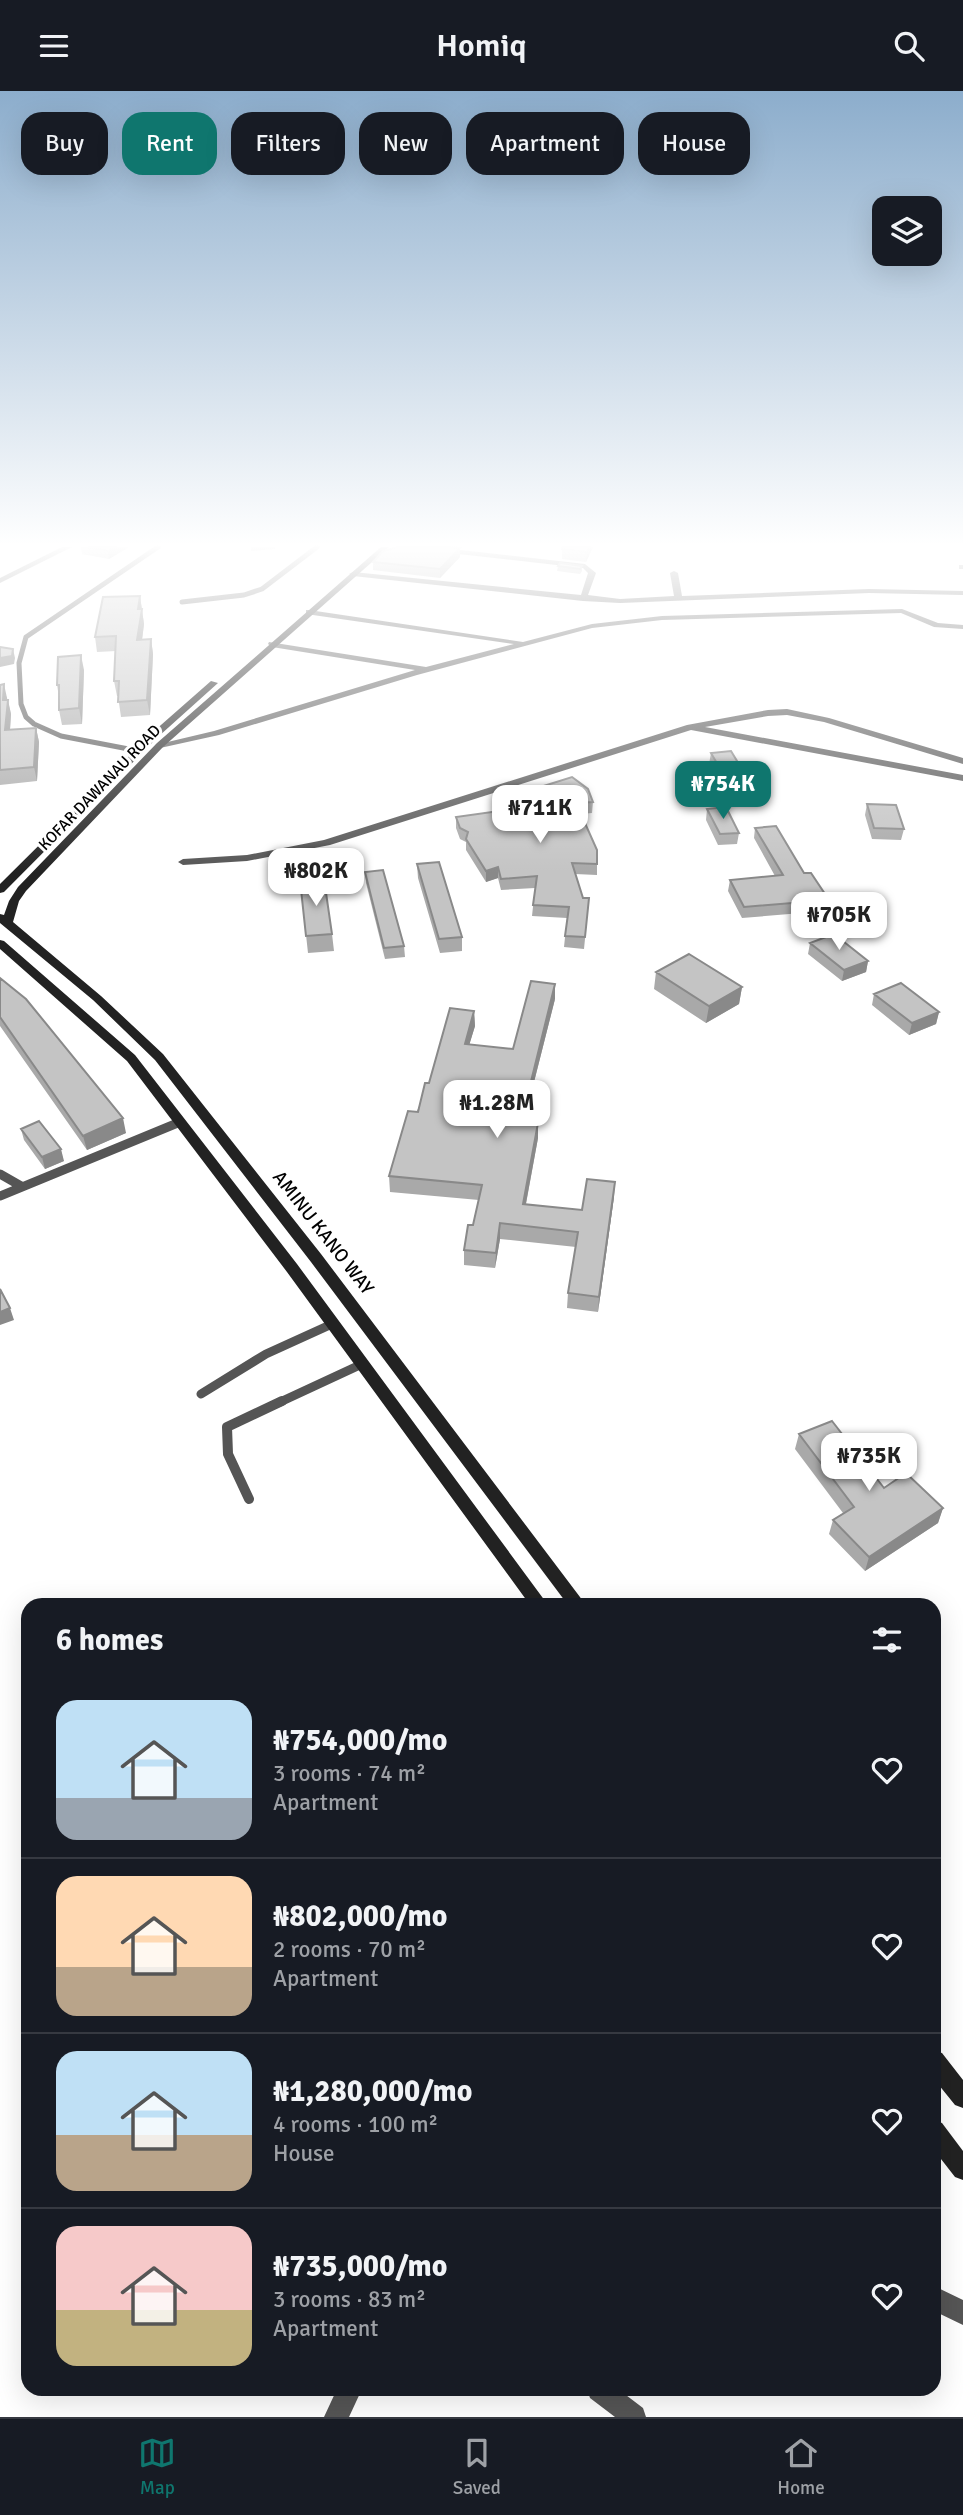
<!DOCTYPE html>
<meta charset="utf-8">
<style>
:root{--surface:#171b24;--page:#242831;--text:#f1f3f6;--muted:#9ea1a6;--line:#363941;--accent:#0f766e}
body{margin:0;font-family:Signika,sans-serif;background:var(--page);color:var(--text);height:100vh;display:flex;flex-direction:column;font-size:26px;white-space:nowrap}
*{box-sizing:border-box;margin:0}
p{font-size:23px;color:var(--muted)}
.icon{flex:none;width:38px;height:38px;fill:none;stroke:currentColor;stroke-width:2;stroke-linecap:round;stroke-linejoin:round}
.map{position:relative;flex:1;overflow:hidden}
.side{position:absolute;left:21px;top:1507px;width:920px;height:798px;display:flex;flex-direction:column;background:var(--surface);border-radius:21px;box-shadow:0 7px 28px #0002}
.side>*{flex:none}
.top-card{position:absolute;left:21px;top:21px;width:922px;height:63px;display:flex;gap:14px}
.buttons{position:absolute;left:872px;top:105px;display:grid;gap:14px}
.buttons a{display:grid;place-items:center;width:70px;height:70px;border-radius:14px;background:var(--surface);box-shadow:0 7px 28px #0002;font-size:35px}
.price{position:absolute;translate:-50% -60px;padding:0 16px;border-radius:14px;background:#fff;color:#222;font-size:23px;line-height:46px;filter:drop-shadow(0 2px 4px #0008)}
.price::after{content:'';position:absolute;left:50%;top:42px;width:21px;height:16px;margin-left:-10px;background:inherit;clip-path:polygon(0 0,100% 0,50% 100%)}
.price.current{background:var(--accent);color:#fff}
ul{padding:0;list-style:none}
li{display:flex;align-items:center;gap:21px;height:175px;padding:0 35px}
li+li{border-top:2px solid var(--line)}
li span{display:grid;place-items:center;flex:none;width:196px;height:140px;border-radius:21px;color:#555}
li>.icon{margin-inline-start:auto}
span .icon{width:84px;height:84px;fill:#fffc;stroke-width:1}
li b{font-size:30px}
h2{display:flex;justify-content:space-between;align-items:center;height:84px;padding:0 35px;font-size:30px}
.pill{padding:0 24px;border-radius:21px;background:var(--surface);box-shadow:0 7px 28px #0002;font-size:24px;line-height:63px}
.pill.current{background:var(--accent);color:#fff}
header{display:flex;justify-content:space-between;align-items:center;height:91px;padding:0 35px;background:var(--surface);font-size:32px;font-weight:600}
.tab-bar{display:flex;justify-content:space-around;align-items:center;height:98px;border-top:2px solid var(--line);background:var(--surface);font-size:19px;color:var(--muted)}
.tab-bar a{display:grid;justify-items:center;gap:4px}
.tab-bar .current{color:var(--accent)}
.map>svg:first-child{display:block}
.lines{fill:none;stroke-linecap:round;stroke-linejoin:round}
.lane-far2{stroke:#555;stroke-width:5}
.lane-far1{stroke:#555;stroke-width:9}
.lane{stroke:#555;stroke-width:10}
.street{fill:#555;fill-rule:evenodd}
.secondary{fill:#222;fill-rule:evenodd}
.wall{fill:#a9a9a9}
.shaded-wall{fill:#898989}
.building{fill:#c4c4c4;stroke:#898989;stroke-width:2}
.labels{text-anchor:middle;stroke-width:6;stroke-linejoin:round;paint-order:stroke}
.far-street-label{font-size:16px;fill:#000;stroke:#fff}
.street-label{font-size:19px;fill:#000;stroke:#fff}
</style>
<header><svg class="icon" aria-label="menu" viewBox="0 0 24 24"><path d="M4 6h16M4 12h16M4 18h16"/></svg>Homiq<svg class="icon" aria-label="search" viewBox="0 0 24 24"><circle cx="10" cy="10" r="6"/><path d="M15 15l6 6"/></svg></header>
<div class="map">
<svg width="963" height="2326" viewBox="0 0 963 2326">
<rect width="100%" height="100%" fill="#fff"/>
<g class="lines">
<path class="lane-far2" d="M182,511L244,504L262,498L317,456
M139,660L61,645L34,633L26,626L21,613L19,572L26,546L158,456"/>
<path class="lane-far1" d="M0,1083L21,1095
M0,1105L180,1031
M201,1303L266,1263L332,1233
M278,1312L362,1273"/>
<path class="lane" d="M249,1408L228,1363L227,1336L282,1310"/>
<path class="street" d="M62,456H72L0,492V487Z
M410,456H434L585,473L596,482L588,504L620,508L674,505L670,482L674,480L678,482L682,505L869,498L963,500V504L869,502L620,512L583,510L353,485L349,483L353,481L581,504L588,482L583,477L414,458Z
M959,474H963V478H959Z
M902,518L938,532L963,534V538L934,536L901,522L662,529L592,537L417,584L219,644L160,657L155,654L214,640L415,579L272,556L268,553L269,551L426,576L514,553L306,523V519H309L523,551L592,533L662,525Z
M787,618L829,627L963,667V673L824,631L787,624L768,625L705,636L963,684V690L691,639L330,754L247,770L183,774L178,771L183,768L247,764L324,749L687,634L768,619Z
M934,2195L963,2209V2234L934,2220Z
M337,2298H362L349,2326H324Z
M587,2298H618L643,2317L646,2326H615L590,2307Z"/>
<path class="secondary" d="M381,456H389L163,656L26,800L19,810L13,831L101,905L163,963L321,1163L586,1514H568L311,1171L155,969L93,909L0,832V823L4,824L9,810L18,796L157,652Z
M211,590L218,592L159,645L4,801L0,802V793L153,641Z
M0,849L4,850L135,964L297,1173L548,1514H530L287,1181L127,970L0,858Z
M934,1960L942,1962L963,1989V2017L955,2014L934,1988Z
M934,2029L942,2032L963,2060V2089L955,2086L934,2059Z"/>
</g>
<path class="wall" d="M81,456H129L109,468L82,463Z
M593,456L586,471L562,468V458Z
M460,457V466L440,487L373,479V471Z
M558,475H582V480L580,483L557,480Z
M140,505L144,533L142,549L151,548L153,563L150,624L121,626L118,605H117L114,590L116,560L97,561L95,546Z
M84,579L82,633L62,634L59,619V606L57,594Z
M0,594L7,607L11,623L10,639L36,637L39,651L37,690L0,694Z
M711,662L757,703L756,714L734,716L709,673Z
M502,708L593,711L592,722L581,723L597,773V784L575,783L583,807H589L584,858L564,856L567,827L532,825L535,797L501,799L498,787L486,791L466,759V751L460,748L456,737V726L503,719L502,718Z
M867,713L904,738L901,749L872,748L865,724Z
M707,718L739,742L737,753L718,754L706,729Z
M755,737L829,809L826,820L742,827L728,800L730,789L775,785L754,747Z
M417,773L462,846V860L440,862L418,787Z
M365,781L404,855L405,866L385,868L366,792Z
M300,789L332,843L334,860L308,862Z
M810,852L868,870L866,881L842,890L808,863Z
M656,881L742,896L739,913L706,932L654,898Z
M0,887L126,1042L87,1059L0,935Z
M874,903L939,921L936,933L909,944L872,914Z
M555,908L524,1031L538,1047L526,1113L582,1119L614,1106L598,1221L567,1217L568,1202L576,1156L500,1148L495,1177L464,1174V1159L473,1134L479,1109L390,1101L389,1085L429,992L474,920L475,935L469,954L513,958Z
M21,1038L64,1070L45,1078L24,1049Z
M799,1343L884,1397L943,1417L938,1432L865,1480L829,1443L833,1429L843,1422L795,1358Z"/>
<path class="shaded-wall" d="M114,456H129L109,468L108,460Z
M251,456H275V458L251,460Z
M589,456H593L586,471L587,461Z
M460,457V466L440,487V478Z
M140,505L144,533L140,564L137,549L138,518Z
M151,548L153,563L150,624L147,609Z
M13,558L15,567L14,573L0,576V567Z
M81,564L84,579L82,633L79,617Z
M4,593L7,607L6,624L3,609Z
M8,609L11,623L9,653L5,639Z
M36,637L39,651L37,690L34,676Z
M498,776V787L486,791V780Z
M868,870L866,881L842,890L844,879Z
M555,893V908L520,1046L521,1031Z
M742,896L739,913L706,932L709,915Z
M474,920L475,935L465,968V953Z
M939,921L936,933L909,944L912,932Z
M123,1027L126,1042L87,1059L83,1045Z
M538,1032V1047L523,1128V1113Z
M61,1058L64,1070L45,1078L42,1066Z
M615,1091L614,1106L598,1221L599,1206Z
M500,1132V1148L495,1177L496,1162Z
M10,1217L14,1229L0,1234V1221Z
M943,1417L938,1432L865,1480L869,1466Z"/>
<path class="building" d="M88,456H114L108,460Z
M398,456H448L460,457L440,478L373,471L383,460Z
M563,456H589L587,461L562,458Z
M560,472L582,475L580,478L558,475Z
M140,505L138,518H142L137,549L151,548L147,609L118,611L119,590H114L116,545L95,546L103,506Z
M0,556L13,558L12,565L0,567Z
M81,564L79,617L59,619V594H57L58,566Z
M4,593L3,609H8L5,639L36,637L34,676L0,679V594Z
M731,660L757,703L736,705L711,662Z
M572,686L588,698L593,711L576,712L597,759V773L572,772L583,807H589L585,846L565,845L569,816L533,814L537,785L501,788L498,776L486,780L466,748L468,741L460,737L456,726L513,718L502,708Z
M867,713L896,714L904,738L874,737Z
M726,716L739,742L720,743L707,718Z
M776,735L804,782H811L829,809L744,816L730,789L783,784L755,737Z
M439,771L462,846L439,848L417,773Z
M383,779L404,855L384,857L365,781Z
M324,788L332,843L306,845L300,789Z
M834,843L868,870L844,879L810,852Z
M689,863L742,896L709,915L656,881Z
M0,887L26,908L123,1027L83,1045L0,926Z
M531,890L555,893L521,1031L538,1032L523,1113L582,1119L587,1088L615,1091L599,1206L568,1202L578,1141L500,1132L496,1162L464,1159L468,1134H473L482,1094L389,1085L408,1020L418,1021L425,992H429L450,917L474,920L465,953L513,958Z
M901,892L939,921L912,932L874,903Z
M39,1030L61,1058L42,1066L21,1038Z
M0,1198L10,1217L0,1221Z
M832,1330L884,1397L906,1382L943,1417L869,1466L833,1429L854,1416L799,1343Z"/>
<linearGradient id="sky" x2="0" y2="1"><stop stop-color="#8cadcc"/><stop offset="0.58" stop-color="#fff"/><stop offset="1" stop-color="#fff" stop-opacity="0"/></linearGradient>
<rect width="963" height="782" fill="url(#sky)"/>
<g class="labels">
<g class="far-street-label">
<text transform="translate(99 696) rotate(-46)" y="6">KOFAR DAWANAU ROAD</text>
</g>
<g class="street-label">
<text transform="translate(324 1141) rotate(52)" y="7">AMINU KANO WAY</text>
</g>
</g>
</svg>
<div class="buttons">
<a><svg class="icon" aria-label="layers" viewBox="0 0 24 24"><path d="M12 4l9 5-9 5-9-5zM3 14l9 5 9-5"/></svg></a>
</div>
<b class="price current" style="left:723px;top:730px">₦754K</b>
<b class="price" style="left:540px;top:754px">₦711K</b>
<b class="price" style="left:316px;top:817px">₦802K</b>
<b class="price" style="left:839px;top:861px">₦705K</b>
<b class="price" style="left:497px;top:1049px">₦1.28M</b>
<b class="price" style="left:869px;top:1402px">₦735K</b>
<div class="top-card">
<a class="pill">Buy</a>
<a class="pill current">Rent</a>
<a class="pill">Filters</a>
<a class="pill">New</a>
<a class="pill">Apartment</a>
<a class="pill">House</a>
</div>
<section class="side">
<h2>6 homes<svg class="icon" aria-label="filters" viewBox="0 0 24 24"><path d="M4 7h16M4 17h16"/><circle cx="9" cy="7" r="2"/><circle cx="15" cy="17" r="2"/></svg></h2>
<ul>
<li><span style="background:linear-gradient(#bfe0f5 70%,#9aa5b1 0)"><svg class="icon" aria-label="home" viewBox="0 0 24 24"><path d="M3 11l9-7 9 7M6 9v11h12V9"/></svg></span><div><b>₦754,000/mo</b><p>3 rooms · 74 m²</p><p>Apartment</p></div><svg class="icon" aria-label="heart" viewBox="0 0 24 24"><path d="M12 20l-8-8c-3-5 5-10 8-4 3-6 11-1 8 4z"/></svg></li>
<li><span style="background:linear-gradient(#ffd9b3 65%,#b9a48a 0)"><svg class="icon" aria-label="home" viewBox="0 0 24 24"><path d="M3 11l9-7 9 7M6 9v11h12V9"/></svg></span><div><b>₦802,000/mo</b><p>2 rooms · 70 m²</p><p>Apartment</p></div><svg class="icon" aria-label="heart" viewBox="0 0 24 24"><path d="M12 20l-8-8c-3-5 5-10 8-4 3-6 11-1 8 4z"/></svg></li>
<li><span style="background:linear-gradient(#bfe0f5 60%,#b9a48a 0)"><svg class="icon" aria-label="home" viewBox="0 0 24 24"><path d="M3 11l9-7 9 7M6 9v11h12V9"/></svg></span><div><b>₦1,280,000/mo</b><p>4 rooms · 100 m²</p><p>House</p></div><svg class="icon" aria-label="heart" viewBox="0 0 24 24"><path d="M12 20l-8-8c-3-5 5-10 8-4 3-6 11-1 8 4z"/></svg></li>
<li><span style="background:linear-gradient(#f6c9c9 60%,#c2b280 0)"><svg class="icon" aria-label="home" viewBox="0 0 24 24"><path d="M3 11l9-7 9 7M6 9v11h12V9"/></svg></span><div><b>₦735,000/mo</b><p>3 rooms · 83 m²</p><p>Apartment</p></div><svg class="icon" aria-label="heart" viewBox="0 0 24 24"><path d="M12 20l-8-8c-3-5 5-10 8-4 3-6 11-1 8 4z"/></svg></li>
</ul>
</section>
</div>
<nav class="tab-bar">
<a class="current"><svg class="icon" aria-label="map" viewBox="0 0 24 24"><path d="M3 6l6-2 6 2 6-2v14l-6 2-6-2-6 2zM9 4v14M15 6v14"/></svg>Map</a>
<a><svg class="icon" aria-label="saved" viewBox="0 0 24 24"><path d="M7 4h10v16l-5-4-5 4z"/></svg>Saved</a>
<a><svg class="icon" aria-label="home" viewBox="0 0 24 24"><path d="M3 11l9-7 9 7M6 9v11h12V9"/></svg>Home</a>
</nav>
